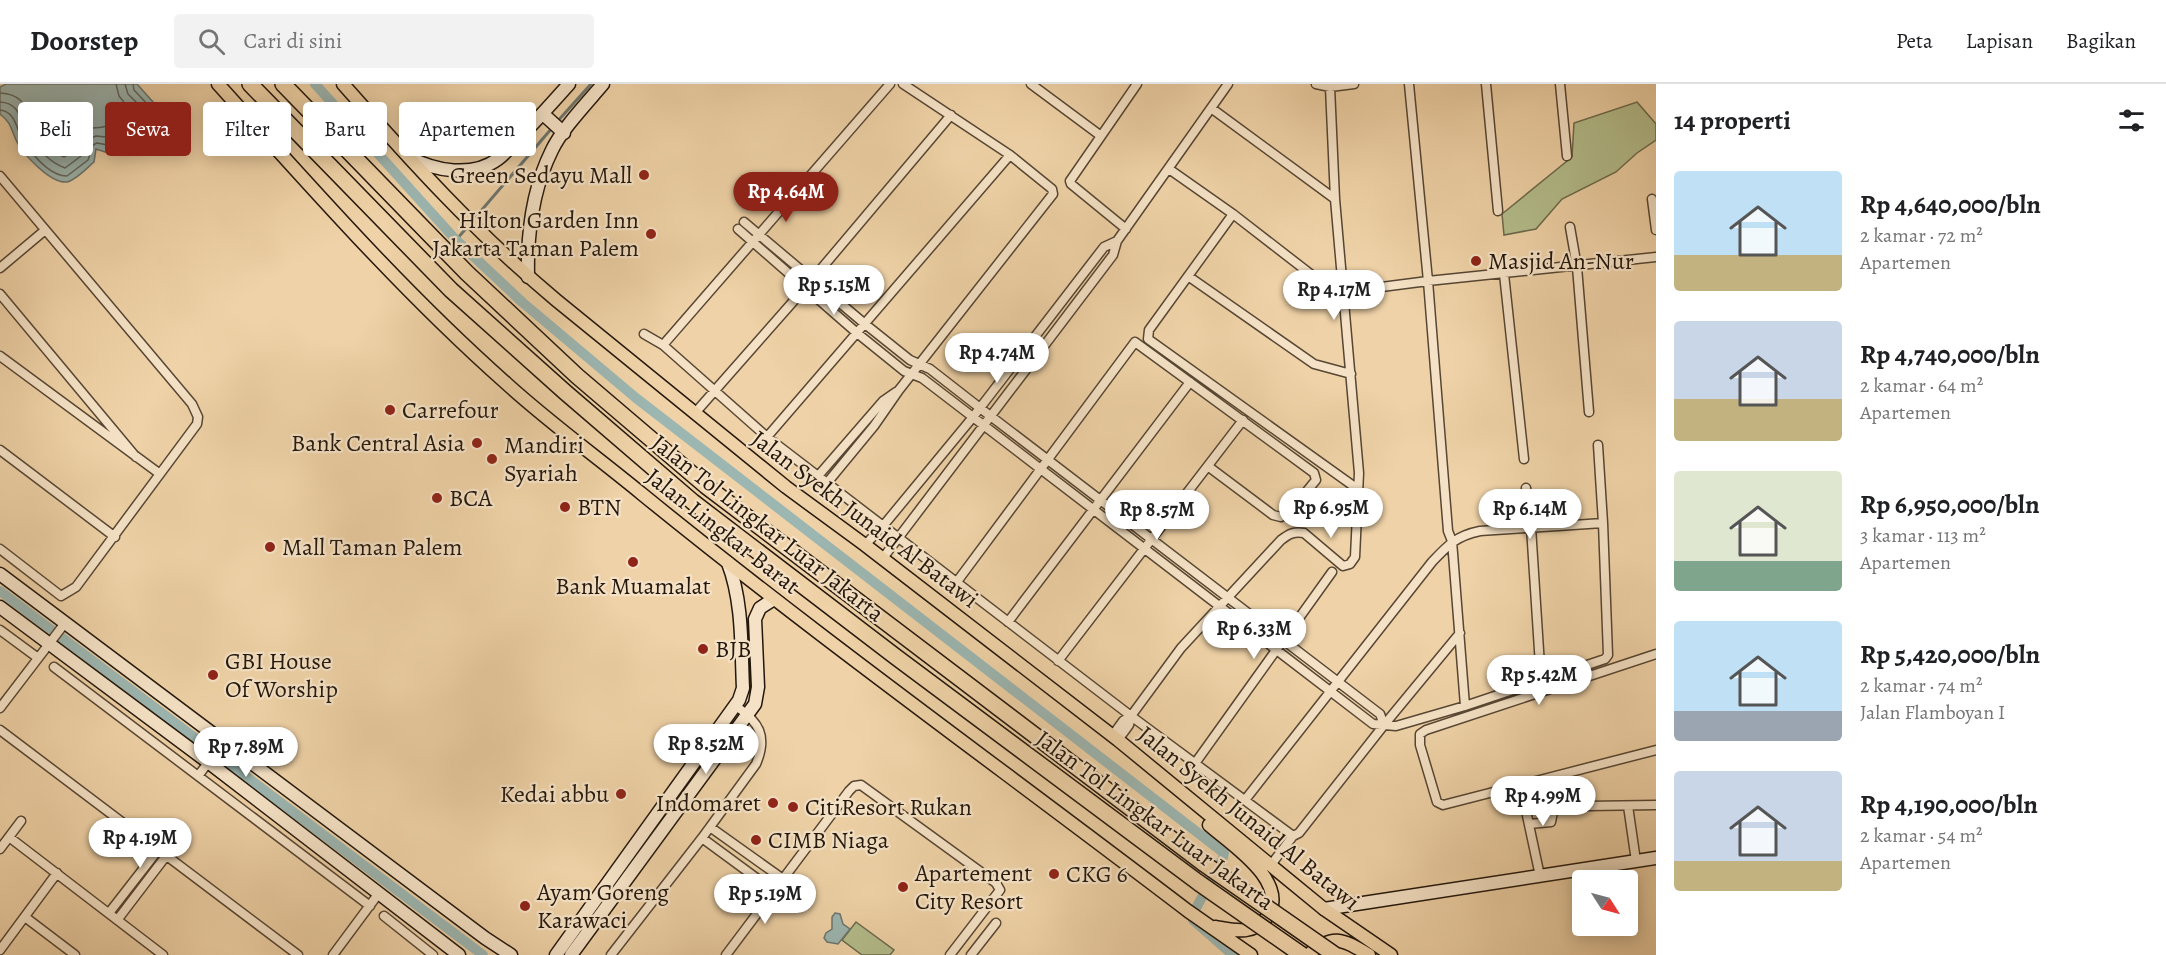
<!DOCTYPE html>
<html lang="id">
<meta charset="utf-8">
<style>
:root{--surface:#fff;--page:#f2f2f2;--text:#202124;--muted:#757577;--line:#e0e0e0;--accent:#8f2418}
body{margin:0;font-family:Alegreya,serif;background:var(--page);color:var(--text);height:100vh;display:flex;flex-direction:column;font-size:22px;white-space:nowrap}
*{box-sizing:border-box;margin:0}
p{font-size:20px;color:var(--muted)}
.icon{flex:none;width:33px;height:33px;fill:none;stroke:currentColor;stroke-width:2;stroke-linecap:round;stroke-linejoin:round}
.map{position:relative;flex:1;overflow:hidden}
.panel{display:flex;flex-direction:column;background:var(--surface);width:510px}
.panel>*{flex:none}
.hud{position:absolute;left:18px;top:18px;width:570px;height:54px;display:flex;gap:12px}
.needle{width:39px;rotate:126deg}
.controls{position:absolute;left:1572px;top:786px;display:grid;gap:12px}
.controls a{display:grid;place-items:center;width:66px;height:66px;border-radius:6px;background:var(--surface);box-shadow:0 3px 15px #0003;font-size:30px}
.price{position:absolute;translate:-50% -51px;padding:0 14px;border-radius:21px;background:#fff;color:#222;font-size:20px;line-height:39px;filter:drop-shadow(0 2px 3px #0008)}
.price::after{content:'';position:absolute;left:50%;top:36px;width:18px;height:14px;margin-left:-9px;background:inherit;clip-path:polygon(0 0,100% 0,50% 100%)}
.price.active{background:var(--accent);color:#fff}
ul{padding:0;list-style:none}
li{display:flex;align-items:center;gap:18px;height:150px;padding:0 18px}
li span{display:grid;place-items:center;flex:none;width:168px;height:120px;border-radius:6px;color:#555}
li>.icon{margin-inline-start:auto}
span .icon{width:72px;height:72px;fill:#fffc;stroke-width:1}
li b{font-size:26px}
h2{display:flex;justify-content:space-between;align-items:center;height:72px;padding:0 18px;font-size:26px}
.chip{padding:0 21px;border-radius:6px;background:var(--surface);box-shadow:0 3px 15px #0003;font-size:21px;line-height:54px}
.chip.active{background:var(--accent);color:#fff}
header{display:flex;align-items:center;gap:36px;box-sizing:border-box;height:84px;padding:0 30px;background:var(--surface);border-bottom:2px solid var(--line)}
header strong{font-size:28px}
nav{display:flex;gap:33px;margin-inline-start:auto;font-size:21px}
.search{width:420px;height:54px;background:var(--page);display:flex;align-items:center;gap:15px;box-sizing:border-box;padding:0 21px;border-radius:6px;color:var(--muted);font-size:22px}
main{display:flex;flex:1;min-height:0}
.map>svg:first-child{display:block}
.green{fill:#b4bd8c;stroke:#6c6a4c;stroke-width:1.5}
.water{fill:#9cb6b1;stroke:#6c766f;stroke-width:1.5}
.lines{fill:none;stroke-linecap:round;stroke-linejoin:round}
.shore{stroke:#60665e;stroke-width:1.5}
.stream{stroke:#6c766f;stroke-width:3}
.canal{stroke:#9cb6b1;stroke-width:10}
.street-casing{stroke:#564633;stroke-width:11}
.secondary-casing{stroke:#23170c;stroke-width:15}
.primary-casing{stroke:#23170c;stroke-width:15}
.highway-casing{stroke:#23170c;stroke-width:18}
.street{stroke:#f5e2c6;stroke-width:8}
.secondary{stroke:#f5e2c6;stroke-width:12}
.primary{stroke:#efd2a7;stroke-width:12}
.highway{stroke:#efd2a7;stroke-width:15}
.highway-bridge-casing{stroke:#23170c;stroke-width:18;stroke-linecap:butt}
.highway-bridge{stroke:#efd2a7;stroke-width:15}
.poi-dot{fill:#8f2418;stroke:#f5e2c6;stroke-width:2}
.labels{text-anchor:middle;stroke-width:4.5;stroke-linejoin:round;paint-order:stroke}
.poi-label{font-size:24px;fill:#23170c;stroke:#f5e2c6;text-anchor:start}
.street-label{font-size:24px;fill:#23170c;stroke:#f5e2c6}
</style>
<header>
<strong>Doorstep</strong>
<div class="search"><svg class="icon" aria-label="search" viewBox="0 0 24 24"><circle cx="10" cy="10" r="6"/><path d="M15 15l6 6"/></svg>Cari di sini</div>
<nav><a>Peta</a><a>Lapisan</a><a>Bagikan</a></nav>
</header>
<main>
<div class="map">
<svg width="1656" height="871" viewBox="0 0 1656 871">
<rect width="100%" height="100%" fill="#efd2a7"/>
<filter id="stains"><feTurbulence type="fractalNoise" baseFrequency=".00333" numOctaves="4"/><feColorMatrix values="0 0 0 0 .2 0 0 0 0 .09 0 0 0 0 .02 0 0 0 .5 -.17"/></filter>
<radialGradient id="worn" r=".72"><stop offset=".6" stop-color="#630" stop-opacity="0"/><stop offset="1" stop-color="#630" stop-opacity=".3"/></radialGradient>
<path class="green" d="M1637,18L1656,40V56L1637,69L1616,88L1562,115L1536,145L1504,151L1502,130L1572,73L1574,39Z
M856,838L894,866L890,871H862L842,856Z"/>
<path class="water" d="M6,0H137L161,27L108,69L96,65L94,78C87,84 76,96 67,98C51,100 24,71 17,58C11,46 12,39 0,30V3Z
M835,829L840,830L843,840L850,845L838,860L827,858L824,854L826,849L832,845V833Z"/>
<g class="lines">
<path class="shore" d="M0,9C27,10 26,29 37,47C42,57 54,69 64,73C76,66 73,54 84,47C91,42 96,45 103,43C110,42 121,31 127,25V22L119,12L116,0
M0,18C21,19 20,38 29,52C37,65 51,79 65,84L81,72L83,61L88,55L96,52L106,53L140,26V22L128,10L125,0
M0,26C17,28 16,47 24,58C33,71 50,92 67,92L88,76L93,61L97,59L108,61L151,27V24L134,6L133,0"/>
<path class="stream" d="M556,39L591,0
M474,135L552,44
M456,156L470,140"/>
<path class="canal" d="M315,0L456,156L522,218L636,314L1224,769L1223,774L1194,828L1193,836L1233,871
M0,507L483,871"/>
<defs>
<path id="street" d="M1031,0L1101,52
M1316,0L1330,3L1354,0
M1409,0L1428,197L1448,447L1452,457L1465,622
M1486,0L1498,127
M1560,0L1567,72
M1211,24L1335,115
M1169,85L1233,130L1335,209L1428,197L1656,173
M0,92L192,320L198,333L197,340L76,503L61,512L0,465
M1652,115L1656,146
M1233,130L1149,246L1148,255L1359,406
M744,138L865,240L910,276L930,285L980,324L1380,630L1384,641
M1570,143L1577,183L1589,328
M738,145L857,249L904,287L922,294L1373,640L1396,642L1465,622L1605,575L1608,571L1603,439L1598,361
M1126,145L1071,100L1070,97L1137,0
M0,184L44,147
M1504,190L1524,375
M1188,192L1314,280L1351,290
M0,210L136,373
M644,250L663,261L767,353L1131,632L1293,752
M663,261L890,0
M0,272L160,390
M695,329L805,204L951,31
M767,353L1010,71
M0,366L115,453
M818,392L883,317L896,308
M827,399L874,342L899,306L1053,110L1052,105L1010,71L903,0
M1526,404L1531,443L1541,597
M865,461L883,442L973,333L1104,163L1117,157
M883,474L1113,171L1117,157L1228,0
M956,499L1135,258L1314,389L1316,396L1289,429L1281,433L1273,431L1209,383
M1008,538L1190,298
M0,546L38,574
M1656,570L1426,646L1420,650V661L1437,718L1443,721L1656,666
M1058,577L1243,336
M54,583L370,822
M0,624L65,539
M0,646L298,871
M1112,652L1123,637L1131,632
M1118,656L1129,641L1131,632L1181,564L1281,456C1289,450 1294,447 1304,449L1343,482L1350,480L1355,473L1359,389L1335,115L1330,3
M1196,678L1332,488
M198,692L224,658
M1520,699L1540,792
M1245,716L1432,478C1448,461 1456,452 1480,447L1603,439
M1628,722L1636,777
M1529,740L1551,738L1553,728L1555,726L1587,722L1656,721
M710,743L783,795
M9,753L163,871
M702,754L774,807
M0,765L21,737
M1270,782L1293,752L1299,749L1384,641L1460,549
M109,829L158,766
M384,832L433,871
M25,833L75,871
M118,835L166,772
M0,866L57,789
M333,871L379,809
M611,871L702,754L756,680C768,652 759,638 736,622
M726,871L849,707L854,702L861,701L996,799L1000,806L950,871
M971,871L996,839"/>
<path id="secondary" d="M543,30L564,49
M409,73C435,87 472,94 498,75C506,69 514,59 521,52C538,35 553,18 569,0
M528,193C527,151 533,104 552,66C562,45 587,19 603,0
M0,490L485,854L511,871
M0,523L208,678L459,871
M1324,825L1656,774
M556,871L739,616L743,604C741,563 743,518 728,479
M571,871L755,620L758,603L755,535L760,524L774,515"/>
<path id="primary" d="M218,0C311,103 403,208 507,300C550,339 597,373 642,410C819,554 1006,688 1188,827L1251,871
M343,0C411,77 477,150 556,216L786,403L865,461L1118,656L1324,825L1391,871
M1209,741C1232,761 1292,799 1266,834C1253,852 1233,846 1215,843
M1308,871C1333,849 1342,855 1369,871"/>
<path id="highway" d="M250,0L451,206L565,308L693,418L896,573L1199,799
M283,0L467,189L577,292L706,402L1203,779"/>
</defs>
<use href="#street" class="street-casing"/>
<use href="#secondary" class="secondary-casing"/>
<use href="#primary" class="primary-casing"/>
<use href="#highway" class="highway-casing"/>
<use href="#street" class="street"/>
<use href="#secondary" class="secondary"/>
<use href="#primary" class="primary"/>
<use href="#highway" class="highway"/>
<defs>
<path id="highway-bridge" d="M1203,779L1335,871
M1199,799L1302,871"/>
</defs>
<use href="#highway-bridge" class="highway-bridge-casing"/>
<use href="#highway-bridge" class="highway-bridge"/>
</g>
<g class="poi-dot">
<circle cx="644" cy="91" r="6"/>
<circle cx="651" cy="150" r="6"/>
<circle cx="1476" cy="177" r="6"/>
<circle cx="390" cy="326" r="6"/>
<circle cx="477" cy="359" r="6"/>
<circle cx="492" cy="375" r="6"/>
<circle cx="437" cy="414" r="6"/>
<circle cx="565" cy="423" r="6"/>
<circle cx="270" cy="463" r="6"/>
<circle cx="633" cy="478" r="6"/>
<circle cx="703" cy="565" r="6"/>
<circle cx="213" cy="591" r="6"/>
<circle cx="621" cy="710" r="6"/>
<circle cx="773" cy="719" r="6"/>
<circle cx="793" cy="723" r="6"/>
<circle cx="756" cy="756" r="6"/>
<circle cx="1054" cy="790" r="6"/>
<circle cx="903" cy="803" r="6"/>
<circle cx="525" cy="822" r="6"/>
</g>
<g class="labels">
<g class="poi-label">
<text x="632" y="99" text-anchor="end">Green Sedayu Mall</text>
<text x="639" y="144" text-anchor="end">Hilton Garden Inn<tspan x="639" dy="28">Jakarta Taman Palem</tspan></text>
<text x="1488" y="185">Masjid An-Nur</text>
<text x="402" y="334">Carrefour</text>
<text x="465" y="367" text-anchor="end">Bank Central Asia</text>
<text x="504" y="369">Mandiri<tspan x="504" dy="28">Syariah</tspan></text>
<text x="449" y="422">BCA</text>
<text x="577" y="431">BTN</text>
<text x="282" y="471">Mall Taman Palem</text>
<text x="633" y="510" text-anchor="middle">Bank Muamalat</text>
<text x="715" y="573">BJB</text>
<text x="225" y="585">GBI House<tspan x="225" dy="28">Of Worship</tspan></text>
<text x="609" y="718" text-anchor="end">Kedai abbu</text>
<text x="761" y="727" text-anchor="end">Indomaret</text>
<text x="805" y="731">CitiResort Rukan</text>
<text x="768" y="764">CIMB Niaga</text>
<text x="915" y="797">Apartement<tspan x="915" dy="28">City Resort</tspan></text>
<text x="1066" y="798">CKG 6</text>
<text x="537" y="816">Ayam Goreng<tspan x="537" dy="28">Karawaci</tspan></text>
</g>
<g class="street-label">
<text transform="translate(865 435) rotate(37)" y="8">Jalan Syekh Junaid Al Batawi</text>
<text transform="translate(768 444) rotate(38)" y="8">Jalan Tol Lingkar Luar Jakarta</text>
<text transform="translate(723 447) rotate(38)" y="8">Jalan Lingkar Barat</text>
<text transform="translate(1249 734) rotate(39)" y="8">Jalan Syekh Junaid Al Batawi</text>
<text transform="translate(1155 736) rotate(36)" y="8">Jalan Tol Lingkar Luar Jakarta</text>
</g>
</g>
<rect width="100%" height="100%" filter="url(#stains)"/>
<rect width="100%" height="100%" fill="url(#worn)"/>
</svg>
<div class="controls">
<a><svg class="needle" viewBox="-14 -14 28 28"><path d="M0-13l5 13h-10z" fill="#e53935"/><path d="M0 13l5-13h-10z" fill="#757577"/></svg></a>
</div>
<b class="price active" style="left:786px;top:139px">Rp 4.64M</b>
<b class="price" style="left:834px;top:232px">Rp 5.15M</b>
<b class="price" style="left:1334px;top:237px">Rp 4.17M</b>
<b class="price" style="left:997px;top:300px">Rp 4.74M</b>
<b class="price" style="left:1331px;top:455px">Rp 6.95M</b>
<b class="price" style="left:1530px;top:456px">Rp 6.14M</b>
<b class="price" style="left:1157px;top:457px">Rp 8.57M</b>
<b class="price" style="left:1254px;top:576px">Rp 6.33M</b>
<b class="price" style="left:1539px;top:622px">Rp 5.42M</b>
<b class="price" style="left:706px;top:691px">Rp 8.52M</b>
<b class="price" style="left:246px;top:694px">Rp 7.89M</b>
<b class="price" style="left:1543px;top:743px">Rp 4.99M</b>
<b class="price" style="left:140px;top:785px">Rp 4.19M</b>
<b class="price" style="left:765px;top:841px">Rp 5.19M</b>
<div class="hud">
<a class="chip">Beli</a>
<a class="chip active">Sewa</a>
<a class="chip">Filter</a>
<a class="chip">Baru</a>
<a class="chip">Apartemen</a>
</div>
</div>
<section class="panel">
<h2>14 properti<svg class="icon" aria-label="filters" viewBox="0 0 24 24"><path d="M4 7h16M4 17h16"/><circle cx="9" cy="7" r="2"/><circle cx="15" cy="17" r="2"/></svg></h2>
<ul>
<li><span style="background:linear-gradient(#bfe0f5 70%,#c2b280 0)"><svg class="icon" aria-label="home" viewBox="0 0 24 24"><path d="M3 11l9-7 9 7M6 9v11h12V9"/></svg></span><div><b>Rp 4,640,000/bln</b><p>2 kamar · 72 m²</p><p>Apartemen</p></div></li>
<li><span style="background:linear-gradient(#c9d6e8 65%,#c2b280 0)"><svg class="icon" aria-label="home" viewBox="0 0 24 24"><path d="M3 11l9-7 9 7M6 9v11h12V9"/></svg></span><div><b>Rp 4,740,000/bln</b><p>2 kamar · 64 m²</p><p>Apartemen</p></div></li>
<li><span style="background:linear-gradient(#dfe7d0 75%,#7fa58c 0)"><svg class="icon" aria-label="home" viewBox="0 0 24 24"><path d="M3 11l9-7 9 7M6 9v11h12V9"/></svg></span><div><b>Rp 6,950,000/bln</b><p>3 kamar · 113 m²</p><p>Apartemen</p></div></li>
<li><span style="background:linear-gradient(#bfe0f5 75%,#9aa5b1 0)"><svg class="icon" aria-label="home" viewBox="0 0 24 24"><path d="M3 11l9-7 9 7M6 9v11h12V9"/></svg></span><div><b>Rp 5,420,000/bln</b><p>2 kamar · 74 m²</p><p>Jalan Flamboyan I</p></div></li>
<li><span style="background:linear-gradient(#c9d6e8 75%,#c2b280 0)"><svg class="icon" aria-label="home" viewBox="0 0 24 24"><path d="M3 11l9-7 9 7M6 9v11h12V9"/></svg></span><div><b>Rp 4,190,000/bln</b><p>2 kamar · 54 m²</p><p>Apartemen</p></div></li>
</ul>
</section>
</main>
